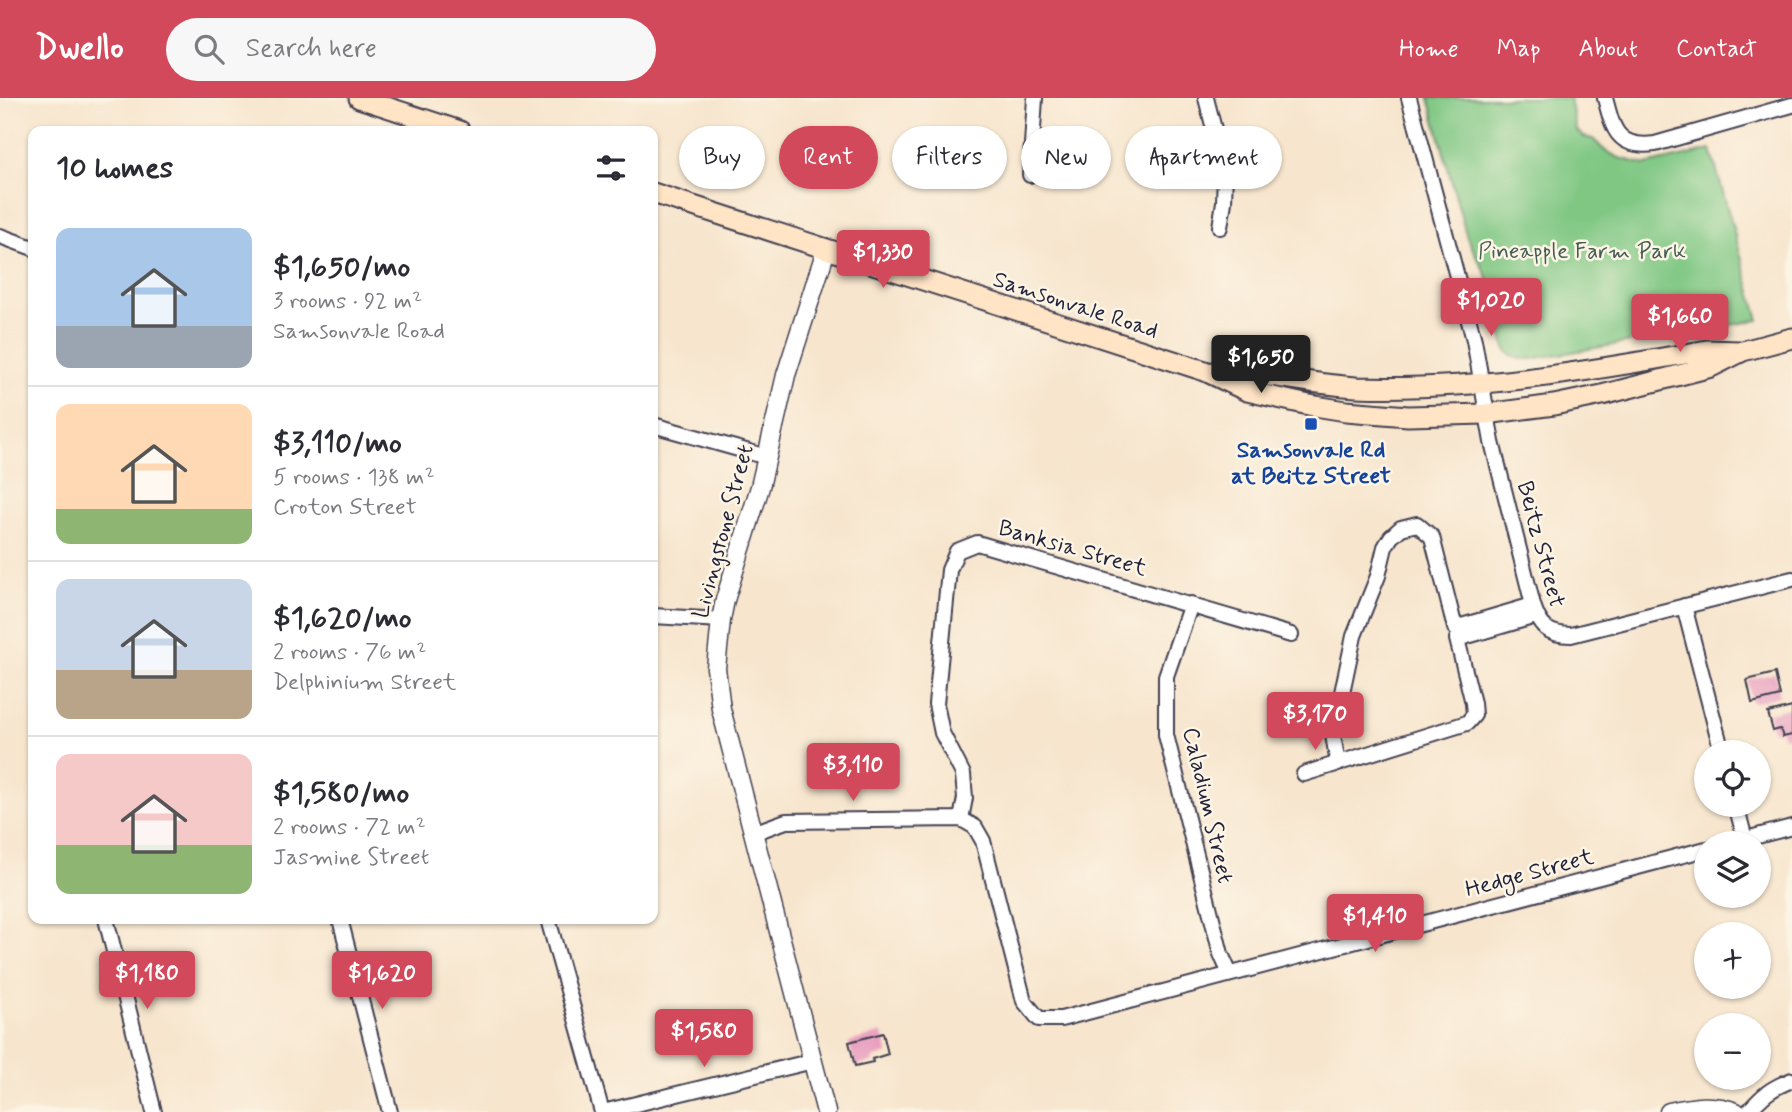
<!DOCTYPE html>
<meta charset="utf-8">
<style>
:root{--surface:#fff;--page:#f7f7f7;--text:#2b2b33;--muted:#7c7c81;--line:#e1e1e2;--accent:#d1495b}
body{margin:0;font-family:Mynerve,sans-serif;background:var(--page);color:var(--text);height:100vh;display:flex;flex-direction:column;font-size:26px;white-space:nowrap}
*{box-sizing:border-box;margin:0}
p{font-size:23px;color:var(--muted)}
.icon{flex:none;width:38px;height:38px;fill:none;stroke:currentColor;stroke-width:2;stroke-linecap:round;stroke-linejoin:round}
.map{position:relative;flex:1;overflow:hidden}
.side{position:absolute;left:28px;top:28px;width:630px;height:798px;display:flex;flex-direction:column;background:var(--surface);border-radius:14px;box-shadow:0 2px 5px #0004}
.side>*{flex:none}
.hud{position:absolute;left:679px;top:28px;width:665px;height:63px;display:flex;gap:14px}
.controls{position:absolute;left:1694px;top:642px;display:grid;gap:14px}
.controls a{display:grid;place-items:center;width:77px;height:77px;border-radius:50%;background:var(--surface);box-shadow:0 2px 5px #0004;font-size:35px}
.price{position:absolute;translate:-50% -60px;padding:0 16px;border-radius:7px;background:var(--accent);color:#fff;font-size:23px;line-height:46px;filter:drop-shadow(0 2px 4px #0008)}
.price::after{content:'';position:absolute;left:50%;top:42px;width:21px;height:16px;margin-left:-10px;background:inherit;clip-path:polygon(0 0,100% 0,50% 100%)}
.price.current{background:#222;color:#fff}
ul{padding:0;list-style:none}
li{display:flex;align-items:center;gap:21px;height:175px;padding:0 28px}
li+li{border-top:2px solid var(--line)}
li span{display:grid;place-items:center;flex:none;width:196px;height:140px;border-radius:14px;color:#555}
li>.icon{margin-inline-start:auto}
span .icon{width:84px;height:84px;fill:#fffc;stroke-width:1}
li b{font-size:30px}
h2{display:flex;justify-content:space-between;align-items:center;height:84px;padding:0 28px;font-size:30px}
.tag{padding:0 24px;border-radius:32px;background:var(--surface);box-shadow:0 2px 5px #0004;font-size:24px;line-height:63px}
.tag.current{background:var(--accent);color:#fff}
header{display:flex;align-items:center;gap:42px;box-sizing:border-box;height:98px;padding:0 35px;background:var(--accent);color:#fff}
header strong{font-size:33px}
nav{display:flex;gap:38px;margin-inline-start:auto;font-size:24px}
.search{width:490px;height:63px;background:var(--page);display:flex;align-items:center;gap:18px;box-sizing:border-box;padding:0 24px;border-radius:38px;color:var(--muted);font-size:26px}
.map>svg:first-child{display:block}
.green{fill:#7fc783;stroke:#50745f;stroke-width:2}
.building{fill:#e9a0bf}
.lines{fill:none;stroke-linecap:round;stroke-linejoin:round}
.minor-casing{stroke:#423f51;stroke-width:18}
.tertiary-casing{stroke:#423f51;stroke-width:21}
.secondary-casing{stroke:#423f51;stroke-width:23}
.minor{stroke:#fff;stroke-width:14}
.tertiary{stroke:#fff;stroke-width:18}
.secondary{stroke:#ffe4c6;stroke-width:19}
.transit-dot{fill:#1a4fb4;stroke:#fcf5e5;stroke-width:2.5}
.labels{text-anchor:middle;stroke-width:5;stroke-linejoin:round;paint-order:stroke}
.park-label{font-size:23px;fill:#435c54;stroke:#fcf5e5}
.street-label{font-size:23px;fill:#22223b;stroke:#fcf5e5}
.transit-label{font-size:23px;font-weight:bold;fill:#164399;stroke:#fcf5e5}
</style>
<header>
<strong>Dwello</strong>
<div class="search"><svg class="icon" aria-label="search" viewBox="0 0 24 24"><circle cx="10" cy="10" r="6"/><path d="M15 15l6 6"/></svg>Search here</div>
<nav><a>Home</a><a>Map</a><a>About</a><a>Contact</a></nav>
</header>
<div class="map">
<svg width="1792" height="1014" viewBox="0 0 1792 1014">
<rect width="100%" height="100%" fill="#fcf5e5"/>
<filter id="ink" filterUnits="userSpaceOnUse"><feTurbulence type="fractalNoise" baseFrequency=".0143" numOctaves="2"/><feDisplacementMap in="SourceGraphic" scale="14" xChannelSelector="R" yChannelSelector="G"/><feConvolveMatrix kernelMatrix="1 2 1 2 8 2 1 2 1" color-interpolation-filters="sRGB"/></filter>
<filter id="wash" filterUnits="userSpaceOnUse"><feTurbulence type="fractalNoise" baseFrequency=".00686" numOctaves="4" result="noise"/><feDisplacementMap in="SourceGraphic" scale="28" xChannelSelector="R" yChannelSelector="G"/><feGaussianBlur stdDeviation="1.57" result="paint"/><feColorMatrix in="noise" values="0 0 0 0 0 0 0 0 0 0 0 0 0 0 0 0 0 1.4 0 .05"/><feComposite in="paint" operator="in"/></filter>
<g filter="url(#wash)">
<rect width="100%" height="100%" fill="#f7e5cd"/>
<path class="green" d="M1429,0H1570L1576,32L1584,39L1593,41L1604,52L1619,60L1646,67L1711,52L1759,222L1531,261C1518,261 1512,261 1505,250L1487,178L1467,140Z"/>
<g id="blocks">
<path class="building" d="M1775,575L1780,598L1752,605L1747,582Z
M1792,609V637L1783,639L1780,631L1773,633L1768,615Z
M883,935L888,956L872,961L873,964L855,968L849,944Z"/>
</g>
</g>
<g filter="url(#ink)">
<use href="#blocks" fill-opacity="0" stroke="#423f51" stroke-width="2"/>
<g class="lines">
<defs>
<path id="minor" d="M1206,0L1225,74L1224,104L1220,129
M1409,0L1474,242L1492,344L1533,507C1540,529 1548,537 1571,537L1792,481
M1605,0C1613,31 1617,51 1655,46L1792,7
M1030,77L1035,0
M0,138L33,150
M653,327L767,359
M1191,506L1166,578V637L1221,856L1230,876
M1684,508L1722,654
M653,518L721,522
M1338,666L1333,637L1354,538L1378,478L1385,449L1391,439L1401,430L1417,426L1432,439L1455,530L1533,507
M1304,676L1467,625L1474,617L1473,605L1457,541L1536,518
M1736,707L1745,741
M961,721L965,700L963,676L942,635L936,606L949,472L957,453L977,445L1291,537
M753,735L786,723L961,721L975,729L983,743L1024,903L1039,921H1061L1706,751
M1727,746L1792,729
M106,821L154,1014
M340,821L390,1014
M548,821L602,1014
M603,1014L813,963
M1748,1014C1763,997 1771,990 1792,982"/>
<path id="tertiary" d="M826,152L786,277L760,389L725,502L721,522L716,570L721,611L826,1014
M1669,1014C1692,1009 1714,1005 1736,1014"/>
<path id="secondary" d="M359,0L460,33
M653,95L1205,273L1247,293L1309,307L1346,313L1408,318L1486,316L1554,307L1602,297L1711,269L1743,253L1792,240
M1212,274C1227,274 1241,274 1255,276C1289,280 1322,287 1356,289C1474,293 1592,273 1707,252L1739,253"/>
</defs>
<use href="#minor" class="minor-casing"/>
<use href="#tertiary" class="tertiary-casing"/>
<use href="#secondary" class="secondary-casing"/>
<use href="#minor" class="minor"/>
<use href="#tertiary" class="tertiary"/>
<use href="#secondary" class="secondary"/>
</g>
</g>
<rect class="transit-dot" x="1304" y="319" width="14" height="14" rx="3.5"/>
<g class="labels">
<g class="park-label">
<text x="1582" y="160">Pineapple Farm Park</text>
</g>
<g class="street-label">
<text transform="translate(1076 206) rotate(18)" y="8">Samsonvale Road</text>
<text transform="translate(722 433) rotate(-75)" y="8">Livingstone Street</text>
<text transform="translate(1542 446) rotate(75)" y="8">Beitz Street</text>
<text transform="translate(1073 449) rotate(16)" y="8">Banksia Street</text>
<text transform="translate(1209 707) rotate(77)" y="8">Caladium Street</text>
<text transform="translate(1529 774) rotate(-15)" y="8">Hedge Street</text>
</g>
<g class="transit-label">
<text x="1311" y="359">Samsonvale Rd<tspan x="1311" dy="26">at Beitz Street</tspan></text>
</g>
</g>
</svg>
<div class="controls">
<a><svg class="icon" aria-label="locate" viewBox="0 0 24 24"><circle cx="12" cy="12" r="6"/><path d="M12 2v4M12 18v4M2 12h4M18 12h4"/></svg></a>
<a><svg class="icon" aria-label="layers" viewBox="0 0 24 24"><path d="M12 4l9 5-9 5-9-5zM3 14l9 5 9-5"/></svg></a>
<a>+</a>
<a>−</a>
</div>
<b class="price" style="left:883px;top:192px">$1,330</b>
<b class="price" style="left:1491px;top:240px">$1,020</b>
<b class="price" style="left:1680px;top:256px">$1,660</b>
<b class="price current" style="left:1261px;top:297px">$1,650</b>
<b class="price" style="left:1315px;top:654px">$3,170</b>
<b class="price" style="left:853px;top:705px">$3,110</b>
<b class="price" style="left:1375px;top:856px">$1,410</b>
<b class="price" style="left:147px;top:913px">$1,180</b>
<b class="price" style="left:382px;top:913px">$1,620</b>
<b class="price" style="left:704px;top:971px">$1,580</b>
<div class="hud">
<a class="tag">Buy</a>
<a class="tag current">Rent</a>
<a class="tag">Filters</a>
<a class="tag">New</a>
<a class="tag">Apartment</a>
</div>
<section class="side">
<h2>10 homes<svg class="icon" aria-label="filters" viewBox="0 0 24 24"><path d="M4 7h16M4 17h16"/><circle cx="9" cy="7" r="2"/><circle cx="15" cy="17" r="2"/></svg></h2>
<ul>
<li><span style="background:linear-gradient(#a9c7e8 70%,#9aa5b1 0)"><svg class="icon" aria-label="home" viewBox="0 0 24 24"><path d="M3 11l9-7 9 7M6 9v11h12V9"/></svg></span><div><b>$1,650/mo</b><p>3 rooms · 92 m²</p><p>Samsonvale Road</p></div></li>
<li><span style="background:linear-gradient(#ffd9b3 75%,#8fb573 0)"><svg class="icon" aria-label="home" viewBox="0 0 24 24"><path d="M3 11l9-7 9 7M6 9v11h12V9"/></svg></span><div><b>$3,110/mo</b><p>5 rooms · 138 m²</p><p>Croton Street</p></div></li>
<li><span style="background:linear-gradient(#c9d6e8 65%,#b9a48a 0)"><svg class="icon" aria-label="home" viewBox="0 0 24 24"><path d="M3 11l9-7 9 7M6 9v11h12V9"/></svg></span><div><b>$1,620/mo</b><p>2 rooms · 76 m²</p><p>Delphinium Street</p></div></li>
<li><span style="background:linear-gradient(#f6c9c9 65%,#8fb573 0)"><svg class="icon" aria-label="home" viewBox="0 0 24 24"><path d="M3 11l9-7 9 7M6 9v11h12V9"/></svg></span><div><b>$1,580/mo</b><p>2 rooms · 72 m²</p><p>Jasmine Street</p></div></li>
</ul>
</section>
</div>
